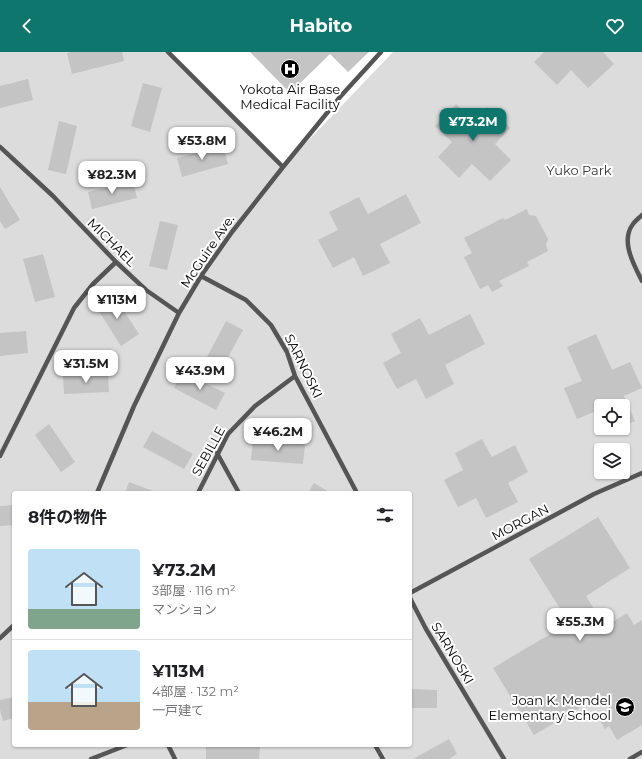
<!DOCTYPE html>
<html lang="ja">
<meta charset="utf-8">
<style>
:root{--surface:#fff;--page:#f6f6f6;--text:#202124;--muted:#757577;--line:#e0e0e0;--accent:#0f766e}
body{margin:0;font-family:Montserrat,"Noto Sans JP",sans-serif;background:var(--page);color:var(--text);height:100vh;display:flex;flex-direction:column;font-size:15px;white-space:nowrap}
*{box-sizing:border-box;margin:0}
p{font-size:13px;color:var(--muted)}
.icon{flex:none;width:22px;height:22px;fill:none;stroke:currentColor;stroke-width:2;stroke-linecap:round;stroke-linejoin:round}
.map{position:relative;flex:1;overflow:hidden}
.sheet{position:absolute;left:12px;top:439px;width:400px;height:256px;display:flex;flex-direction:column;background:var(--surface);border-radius:4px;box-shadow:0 1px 3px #0004}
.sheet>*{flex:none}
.controls{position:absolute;left:594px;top:347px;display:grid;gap:8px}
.controls a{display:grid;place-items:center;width:36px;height:36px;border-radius:4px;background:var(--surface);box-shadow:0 1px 3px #0004;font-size:20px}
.price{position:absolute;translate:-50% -34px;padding:0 9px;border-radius:8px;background:#fff;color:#222;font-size:13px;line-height:26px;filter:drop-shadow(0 1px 2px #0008)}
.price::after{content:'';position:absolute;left:50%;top:24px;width:12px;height:9px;margin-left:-6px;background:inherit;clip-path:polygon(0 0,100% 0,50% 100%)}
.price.selected{background:var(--accent);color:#fff}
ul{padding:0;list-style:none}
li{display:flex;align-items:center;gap:12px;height:100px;padding:0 16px}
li+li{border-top:1px solid var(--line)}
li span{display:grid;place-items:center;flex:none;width:112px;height:80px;border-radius:4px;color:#555}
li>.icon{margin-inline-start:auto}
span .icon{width:48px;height:48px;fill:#fffc;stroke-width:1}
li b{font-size:17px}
h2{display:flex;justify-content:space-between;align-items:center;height:48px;padding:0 16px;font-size:17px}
header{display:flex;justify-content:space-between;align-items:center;height:52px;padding:0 16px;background:var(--accent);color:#fff;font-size:18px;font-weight:700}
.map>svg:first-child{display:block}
.green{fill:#dcdcdc;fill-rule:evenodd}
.building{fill:#c4c4c4}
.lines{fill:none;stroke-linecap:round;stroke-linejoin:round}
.service{stroke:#555;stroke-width:4.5}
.labels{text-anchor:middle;stroke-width:4;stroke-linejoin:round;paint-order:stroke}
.poi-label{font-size:13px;fill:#000;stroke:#fff}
.park-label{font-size:13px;fill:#333;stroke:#fff}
.street-label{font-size:13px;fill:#000;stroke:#fff}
</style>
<header><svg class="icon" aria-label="back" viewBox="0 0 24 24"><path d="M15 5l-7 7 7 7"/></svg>Habito<svg class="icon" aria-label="heart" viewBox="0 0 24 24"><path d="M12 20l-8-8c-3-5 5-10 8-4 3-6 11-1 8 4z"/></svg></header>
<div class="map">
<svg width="642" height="707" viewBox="0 0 642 707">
<rect width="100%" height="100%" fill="#fff"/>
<path class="green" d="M0,0H169L283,115L393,0H642V707H0ZM601,354H623V376H601ZM601,398H623V420H601ZM14,441H410V693H14Z"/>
<path class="building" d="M71,0H122L124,9L72,22L67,1Z
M250,0H369L348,20L330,2L290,41Z
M544,0H603L614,12L588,36L571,18L557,33L534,10Z
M28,27L33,48L0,56V34Z
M143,31L162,36L150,80L131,74Z
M456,52L474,69L487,55L510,76L495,92L511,108L490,129L472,112L459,126L438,105L452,90L435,74Z
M59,69L77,74L66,122L48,118Z
M223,94L228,112L182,125L177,106Z
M133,129L137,146L92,157L88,140Z
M0,135L20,168L5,177L0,169Z
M406,142L421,171L380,192L390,211L363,224L354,205L333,216L318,188L338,178L329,160L359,145L368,162Z
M527,157L529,163L536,164L548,187L546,193L548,199L527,210L529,214L499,229L503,234L492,240L488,233L480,237L464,205L472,201L464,186L503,166L505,168Z
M160,169L178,173L167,218L149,214Z
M43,202L55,245L35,250L23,207Z
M113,242L139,282L121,294L95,253Z
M470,262L485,292L445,313L454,332L426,347L416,327L397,337L383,311L401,301L391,282L420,266L429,283Z
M226,269L243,278L221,318L205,309Z
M26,279L28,301L0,304V281Z
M596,282L612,318L630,310L642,336L624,344L635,369L623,374V354H601V357L577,367L564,336L582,329L567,295Z
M183,320L225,341L216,358L174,336Z
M108,321L109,340L64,342L63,324Z
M49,372L75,410L61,420L35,383Z
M152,379L193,402L184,417L143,395Z
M253,387L305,392L303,412L251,408Z
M482,387L492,405L515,393L528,420L508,431L518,450L486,466L476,446L458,455L444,428L463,418L455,401Z
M129,430L156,440V441H125Z
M314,431L331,441H308Z
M14,453V473L0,474V454Z
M598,465L630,516L586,544L605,575L627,561L634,573L642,568V673L617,688L609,674L605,677L599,667L611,660L601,643L534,683L493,616L569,571L529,507Z
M410,637L437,638V656H410Z
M14,645V666L3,669L0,658V648Z
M449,687L457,702L449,707H413Z
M206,693L260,695L259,707H206Z"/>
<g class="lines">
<path class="service" d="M168,0L283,115
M0,95L53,144L116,210L146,238L179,261
M642,163C639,166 635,169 633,172C620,189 634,213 642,229
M201,224L246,248L271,273L287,300L295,324L357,441
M217,401L239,441
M0,404L74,256L93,232L116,210
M97,441L134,354L179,261L201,224L232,180L283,115L340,45L381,0
M198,441L228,382L255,354L295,324
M410,541L594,442L642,421
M410,546L426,577L504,707
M0,586L14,573
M168,693L175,707
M375,693L383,707
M91,707L127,693
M630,707L642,700"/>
</g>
<defs>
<symbol id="hospital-disc" viewBox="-11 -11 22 22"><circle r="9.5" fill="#000" stroke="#fff"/><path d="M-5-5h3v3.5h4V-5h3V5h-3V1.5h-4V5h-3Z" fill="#fff"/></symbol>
<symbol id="school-disc" viewBox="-11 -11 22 22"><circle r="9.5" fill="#000" stroke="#fff"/><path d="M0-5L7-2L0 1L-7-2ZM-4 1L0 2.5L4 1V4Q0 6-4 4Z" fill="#fff"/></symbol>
</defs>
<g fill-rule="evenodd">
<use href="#hospital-disc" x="279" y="6" width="22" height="22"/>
<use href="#school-disc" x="614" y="644" width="22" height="22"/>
</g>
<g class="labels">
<g class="poi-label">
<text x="290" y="42">Yokota Air Base<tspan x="290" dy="15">Medical Facility</tspan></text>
<text x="611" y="653" text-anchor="end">Joan K. Mendel<tspan x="611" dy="15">Elementary School</tspan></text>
</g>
<g class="park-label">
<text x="579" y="123">Yuko Park</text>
</g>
<g class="street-label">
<text transform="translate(112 190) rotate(45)" y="5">MICHAEL</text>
<text transform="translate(207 199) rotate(-56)" y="5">McGuire Ave.</text>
<text transform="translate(304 314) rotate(64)" y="5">SARNOSKI</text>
<text transform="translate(208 399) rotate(-61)" y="5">SEBILLE</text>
<text transform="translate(520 470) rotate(-28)" y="5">MORGAN</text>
<text transform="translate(453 601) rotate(59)" y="5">SARNOSKI</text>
</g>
</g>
</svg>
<div class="controls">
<a><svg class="icon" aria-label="locate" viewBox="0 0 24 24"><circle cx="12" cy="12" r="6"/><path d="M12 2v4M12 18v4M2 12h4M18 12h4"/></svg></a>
<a><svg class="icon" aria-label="layers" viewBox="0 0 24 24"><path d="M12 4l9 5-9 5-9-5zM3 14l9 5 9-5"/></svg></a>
</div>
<b class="price selected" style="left:473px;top:90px">¥73.2M</b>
<b class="price" style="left:202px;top:109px">¥53.8M</b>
<b class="price" style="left:112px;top:143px">¥82.3M</b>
<b class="price" style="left:117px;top:268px">¥113M</b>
<b class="price" style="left:86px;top:332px">¥31.5M</b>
<b class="price" style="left:200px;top:339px">¥43.9M</b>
<b class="price" style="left:278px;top:400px">¥46.2M</b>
<b class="price" style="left:580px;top:590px">¥55.3M</b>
<section class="sheet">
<h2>8件の物件<svg class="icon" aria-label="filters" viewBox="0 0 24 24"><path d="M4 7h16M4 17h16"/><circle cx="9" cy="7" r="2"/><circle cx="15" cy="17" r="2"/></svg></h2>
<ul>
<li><span style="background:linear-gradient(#bfe0f5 75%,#7fa58c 0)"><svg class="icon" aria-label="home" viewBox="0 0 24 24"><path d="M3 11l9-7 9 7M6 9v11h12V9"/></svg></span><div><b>¥73.2M</b><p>3部屋 · 116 m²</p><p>マンション</p></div></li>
<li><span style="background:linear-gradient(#bfe0f5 65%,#b9a48a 0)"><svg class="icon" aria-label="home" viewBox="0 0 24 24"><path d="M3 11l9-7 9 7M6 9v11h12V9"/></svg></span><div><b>¥113M</b><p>4部屋 · 132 m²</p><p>一戸建て</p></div></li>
</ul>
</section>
</div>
